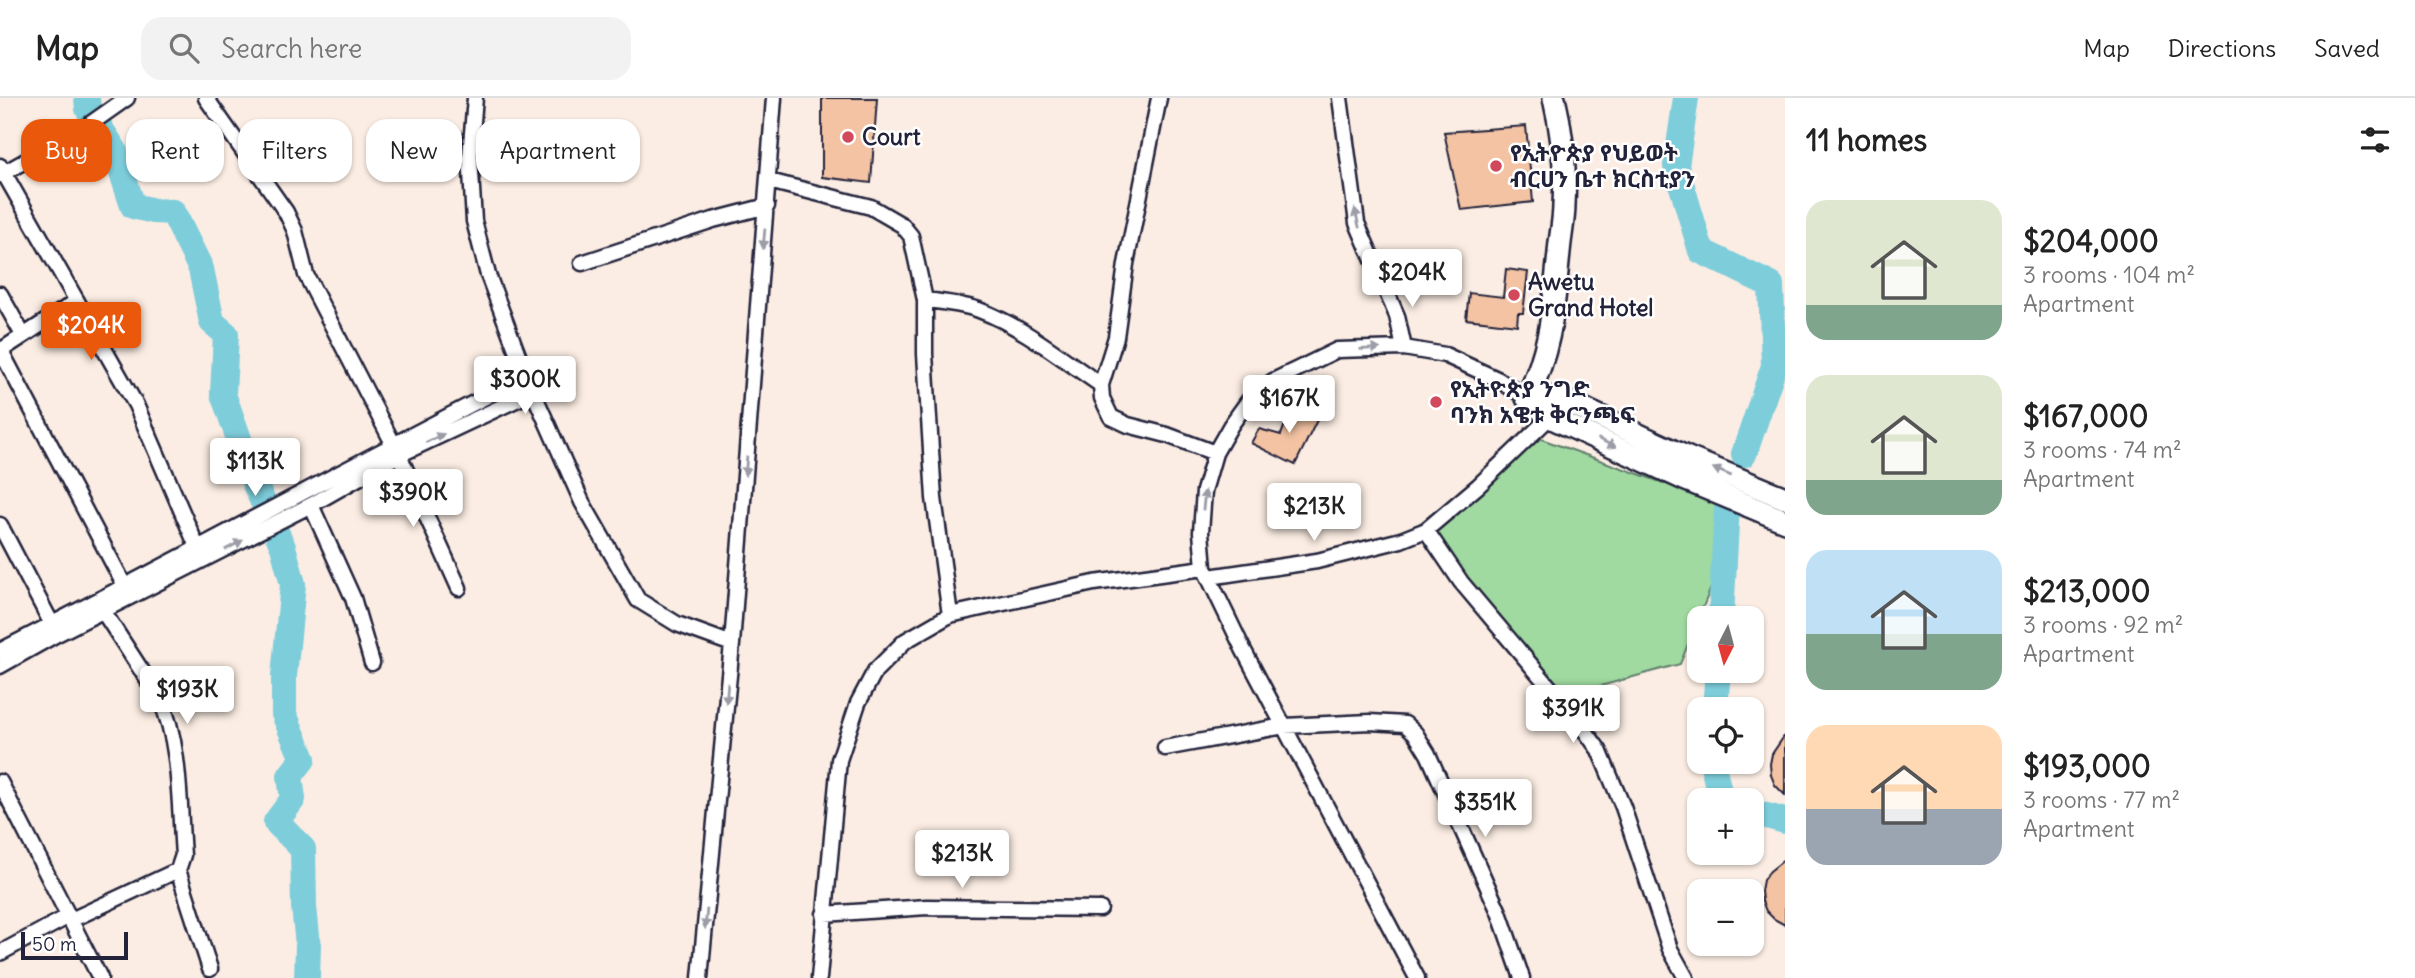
<!DOCTYPE html>
<meta charset="utf-8">
<style>
:root{--surface:#fff;--page:#f2f2f2;--text:#222;--muted:#767676;--line:#e0e0e0;--accent:#ea580c}
body{margin:0;font-family:Delius,"Noto Sans Ethiopic",sans-serif;background:var(--page);color:var(--text);height:100vh;display:flex;flex-direction:column;font-size:26px;white-space:nowrap}
*{box-sizing:border-box;margin:0}
p{font-size:23px;color:var(--muted)}
.icon{flex:none;width:38px;height:38px;fill:none;stroke:currentColor;stroke-width:2;stroke-linecap:round;stroke-linejoin:round}
.map{position:relative;flex:1;overflow:hidden}
.panel{display:flex;flex-direction:column;background:var(--surface);width:630px}
.panel>*{flex:none}
.top-card{position:absolute;left:21px;top:21px;width:665px;height:63px;display:flex;gap:14px}
.needle{width:46px;rotate:186deg}
.controls{position:absolute;left:1687px;top:508px;display:grid;gap:14px}
.controls a{display:grid;place-items:center;width:77px;height:77px;border-radius:14px;background:var(--surface);box-shadow:0 2px 5px #0004;font-size:35px}
.scale{position:absolute;left:21px;bottom:18px;width:107px;box-sizing:border-box;padding-left:7px;border:4px solid #22223b;border-top:0;font-size:19px;line-height:24px;white-space:nowrap;color:#22223b;-webkit-text-stroke:5px #fff;paint-order:stroke}
.price{position:absolute;translate:-50% -60px;padding:0 16px;border-radius:7px;background:#fff;color:#222;font-size:23px;line-height:46px;filter:drop-shadow(0 2px 4px #0008)}
.price::after{content:'';position:absolute;left:50%;top:42px;width:21px;height:16px;margin-left:-10px;background:inherit;clip-path:polygon(0 0,100% 0,50% 100%)}
.price.selected{background:var(--accent);color:#fff}
ul{padding:0;list-style:none}
li{display:flex;align-items:center;gap:21px;height:175px;padding:0 21px}
li span{display:grid;place-items:center;flex:none;width:196px;height:140px;border-radius:21px;color:#555}
li>.icon{margin-inline-start:auto}
span .icon{width:84px;height:84px;fill:#fffc;stroke-width:1}
li b{font-size:30px}
h2{display:flex;justify-content:space-between;align-items:center;height:84px;padding:0 21px;font-size:30px}
.tag{padding:0 24px;border-radius:21px;background:var(--surface);box-shadow:0 2px 5px #0004;font-size:24px;line-height:63px}
.tag.selected{background:var(--accent);color:#fff}
header{display:flex;align-items:center;gap:42px;box-sizing:border-box;height:98px;padding:0 35px;background:var(--surface);border-bottom:2px solid var(--line)}
header strong{font-size:33px}
nav{display:flex;gap:38px;margin-inline-start:auto;font-size:24px}
.search{width:490px;height:63px;background:var(--page);display:flex;align-items:center;gap:18px;box-sizing:border-box;padding:0 24px;border-radius:21px;color:var(--muted);font-size:26px}
main{display:flex;flex:1;min-height:0}
.map>svg:first-child{display:block}
.green{fill:#a0daa0;stroke:#617e6e;stroke-width:2}
.lines{fill:none;stroke-linecap:round;stroke-linejoin:round}
.river{stroke:#7ecddb;stroke-width:26}
.building{fill:#f3c3a3;stroke:#22223b;stroke-width:2}
.minor-casing{stroke:#22223b;stroke-width:19}
.highway-casing{stroke:#22223b;stroke-width:26}
.minor{stroke:#fff;stroke-width:14}
.highway{stroke:#fff;stroke-width:21}
.oneway{fill:#9c9ca7}
.poi-dot{fill:#d1495b;stroke:#fff;stroke-width:2.5}
.labels{text-anchor:middle;stroke-width:5;stroke-linejoin:round;paint-order:stroke}
.poi-label{font-size:23px;font-weight:bold;fill:#22223b;stroke:#fff;text-anchor:start}
</style>
<header>
<strong>Map</strong>
<div class="search"><svg class="icon" aria-label="search" viewBox="0 0 24 24"><circle cx="10" cy="10" r="6"/><path d="M15 15l6 6"/></svg>Search here</div>
<nav><a>Map</a><a>Directions</a><a>Saved</a></nav>
</header>
<main>
<div class="map">
<svg width="1785" height="880" viewBox="0 0 1785 880">
<rect width="100%" height="100%" fill="#fbede3"/>
<filter id="ink" filterUnits="userSpaceOnUse"><feTurbulence type="fractalNoise" baseFrequency=".0143" numOctaves="2"/><feDisplacementMap in="SourceGraphic" scale="14" xChannelSelector="R" yChannelSelector="G"/><feConvolveMatrix kernelMatrix="1 2 1 2 8 2 1 2 1" color-interpolation-filters="sRGB"/></filter>
<g filter="url(#ink)">
<path class="green" d="M1533,338L1719,405L1737,425L1680,566L1550,602L1414,430Z"/>
<g class="lines">
<path class="river" d="M87,0L88,11L114,51L133,108L154,113L173,114L201,171L212,224L226,236L223,296L255,386L283,449L293,486L284,578V616L303,661L290,678L293,701L276,724L303,751L304,809L308,847L307,880
M1686,0L1676,68L1701,153L1771,187L1774,268L1744,356
M1721,520L1727,407
M1715,611L1718,572
M1712,663L1721,702
M1752,714L1785,723"/>
</g>
<path class="building" d="M822,0H877L871,85L822,79Z
M1526,28L1533,104L1461,112L1444,34Z
M1506,171L1528,174L1523,215H1518L1517,227L1466,221L1469,195L1503,199Z
M1293,305L1320,316L1295,367L1251,345L1259,331L1281,337Z
M1785,637V697L1775,687L1771,677L1770,666L1772,656Z
M1785,761V827L1774,821L1766,813L1762,803L1761,793L1763,782L1770,773Z"/>
<g class="lines">
<defs>
<path id="minor" d="M206,0L286,114L295,133L306,177L399,357L459,490
M475,0L470,58L474,123L488,177L526,278L582,404L638,502L677,526L732,546
M1159,0L1126,166L1116,239L1101,287L1102,300L1111,319L1128,327L1167,337L1215,355
M1340,0L1357,125L1397,218L1404,250
M0,68L136,307L201,458
M0,77L83,31L127,0
M769,83L871,109L902,127L911,138L925,202V256L934,400L950,517
M582,165L713,122L767,108
M0,196L23,237
M925,202C943,204 962,206 979,212C1024,229 1062,261 1101,287
M0,253L77,203
M1,253L129,496
M311,407L353,500L372,565
M0,427L56,534
M1426,432L1461,484L1578,623L1599,652L1623,709L1670,851L1686,880
M1209,479L1317,463L1401,442L1426,432L1478,388L1550,319
M99,507L160,601C181,646 179,708 183,757L178,772L210,871
M0,553C176,463 350,368 526,278
M0,568L57,536L311,407L399,357L533,294
M1165,650L1284,628L1370,624L1405,626L1415,635L1428,656L1499,814L1522,880
M0,684L100,880
M824,816L927,809L1100,811
M71,822L178,772
M0,855L69,818
M700,880L732,546L774,0
M819,880L839,662L858,605L875,573L905,543L950,517L1094,485L1204,470
M1417,880L1243,551L1204,470L1201,434L1204,393L1215,355L1231,327L1249,302L1273,283L1337,252L1404,250L1445,257L1497,281L1527,300"/>
<path id="highway" d="M1527,300C1552,248 1553,211 1559,155C1560,139 1564,123 1564,107C1566,72 1562,34 1554,0
M1527,300L1550,319L1684,381L1785,423
M1527,300H1560L1688,360L1785,400"/>
</defs>
<use href="#minor" class="minor-casing"/>
<use href="#highway" class="highway-casing"/>
<use href="#minor" class="minor"/>
<use href="#highway" class="highway"/>
</g>
<defs><path id="oneway-solid" d="M-6-.8H1V-3.2L6.5 0L1 3.2V.8H-6Z" transform="scale(1.75)"/></defs>
<g class="oneway">
<use href="#oneway-solid" transform="translate(1357 120) rotate(-103)"/>
<use href="#oneway-solid" transform="translate(764 141) rotate(95)"/>
<use href="#oneway-solid" transform="translate(1370 251) rotate(-2)"/>
<use href="#oneway-solid" transform="translate(435 340) rotate(-25)"/>
<use href="#oneway-solid" transform="translate(1607 345) rotate(25)"/>
<use href="#oneway-solid" transform="translate(746 368) rotate(95)"/>
<use href="#oneway-solid" transform="translate(1722 374) rotate(-157)"/>
<use href="#oneway-solid" transform="translate(1204 402) rotate(-84)"/>
<use href="#oneway-solid" transform="translate(234 447) rotate(-28)"/>
<use href="#oneway-solid" transform="translate(727 595) rotate(95)"/>
<use href="#oneway-solid" transform="translate(706 821) rotate(95)"/>
</g>
</g>
<g class="poi-dot">
<circle cx="848" cy="39" r="7"/>
<circle cx="1496" cy="68" r="7"/>
<circle cx="1514" cy="197" r="7"/>
<circle cx="1436" cy="304" r="7"/>
</g>
<g class="labels">
<g class="poi-label">
<text x="862" y="47">Court</text>
<text x="1510" y="63">የኢትዮጵያ የህይወት<tspan x="1510" dy="26">ብርሀን ቤተ ክርስቲያን</tspan></text>
<text x="1528" y="192">Awetu<tspan x="1528" dy="26">Grand Hotel</tspan></text>
<text x="1450" y="299">የኢትዮጵያ ንግድ<tspan x="1450" dy="26">ባንክ አዌቱ ቅርንጫፍ</tspan></text>
</g>
</g>
</svg>
<div class="controls">
<a><svg class="needle" viewBox="-14 -14 28 28"><path d="M0-13l5 13h-10z" fill="#e53935"/><path d="M0 13l5-13h-10z" fill="#767676"/></svg></a>
<a><svg class="icon" aria-label="locate" viewBox="0 0 24 24"><circle cx="12" cy="12" r="6"/><path d="M12 2v4M12 18v4M2 12h4M18 12h4"/></svg></a>
<a>+</a>
<a>−</a>
</div>
<div class="scale">50 m</div>
<b class="price" style="left:1412px;top:211px">$204K</b>
<b class="price selected" style="left:91px;top:264px">$204K</b>
<b class="price" style="left:525px;top:318px">$300K</b>
<b class="price" style="left:1289px;top:337px">$167K</b>
<b class="price" style="left:255px;top:400px">$113K</b>
<b class="price" style="left:413px;top:431px">$390K</b>
<b class="price" style="left:1314px;top:445px">$213K</b>
<b class="price" style="left:187px;top:628px">$193K</b>
<b class="price" style="left:1573px;top:647px">$391K</b>
<b class="price" style="left:1485px;top:741px">$351K</b>
<b class="price" style="left:962px;top:792px">$213K</b>
<div class="top-card">
<a class="tag selected">Buy</a>
<a class="tag">Rent</a>
<a class="tag">Filters</a>
<a class="tag">New</a>
<a class="tag">Apartment</a>
</div>
</div>
<section class="panel">
<h2>11 homes<svg class="icon" aria-label="filters" viewBox="0 0 24 24"><path d="M4 7h16M4 17h16"/><circle cx="9" cy="7" r="2"/><circle cx="15" cy="17" r="2"/></svg></h2>
<ul>
<li><span style="background:linear-gradient(#dfe7d0 75%,#7fa58c 0)"><svg class="icon" aria-label="home" viewBox="0 0 24 24"><path d="M3 11l9-7 9 7M6 9v11h12V9"/></svg></span><div><b>$204,000</b><p>3 rooms · 104 m²</p><p>Apartment</p></div></li>
<li><span style="background:linear-gradient(#dfe7d0 75%,#7fa58c 0)"><svg class="icon" aria-label="home" viewBox="0 0 24 24"><path d="M3 11l9-7 9 7M6 9v11h12V9"/></svg></span><div><b>$167,000</b><p>3 rooms · 74 m²</p><p>Apartment</p></div></li>
<li><span style="background:linear-gradient(#bfe0f5 60%,#7fa58c 0)"><svg class="icon" aria-label="home" viewBox="0 0 24 24"><path d="M3 11l9-7 9 7M6 9v11h12V9"/></svg></span><div><b>$213,000</b><p>3 rooms · 92 m²</p><p>Apartment</p></div></li>
<li><span style="background:linear-gradient(#ffd9b3 60%,#9aa5b1 0)"><svg class="icon" aria-label="home" viewBox="0 0 24 24"><path d="M3 11l9-7 9 7M6 9v11h12V9"/></svg></span><div><b>$193,000</b><p>3 rooms · 77 m²</p><p>Apartment</p></div></li>
</ul>
</section>
</main>
